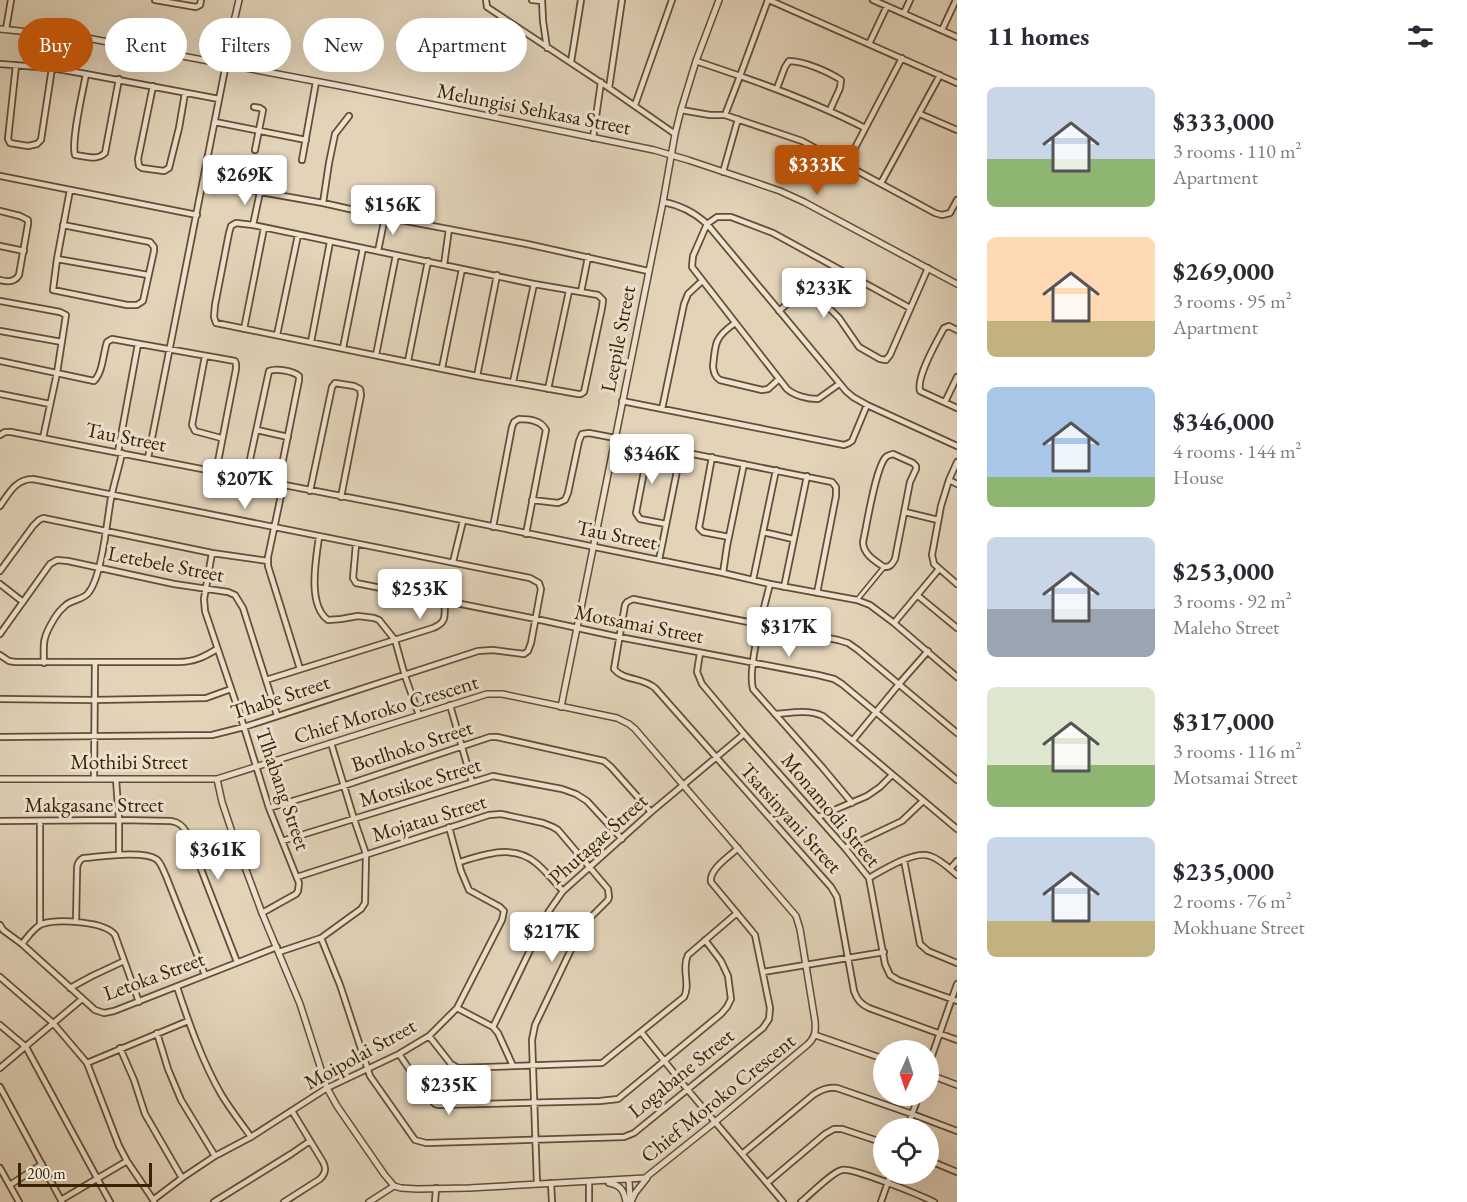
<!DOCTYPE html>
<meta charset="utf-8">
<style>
:root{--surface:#fff;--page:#f7f7f7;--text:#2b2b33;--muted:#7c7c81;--accent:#b45309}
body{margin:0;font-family:"EB Garamond",serif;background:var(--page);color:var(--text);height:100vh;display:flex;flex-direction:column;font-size:22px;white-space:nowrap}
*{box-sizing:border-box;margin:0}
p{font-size:20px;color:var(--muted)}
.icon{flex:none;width:33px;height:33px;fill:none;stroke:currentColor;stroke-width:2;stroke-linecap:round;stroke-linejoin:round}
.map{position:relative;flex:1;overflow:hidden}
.side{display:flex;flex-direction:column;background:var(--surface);width:510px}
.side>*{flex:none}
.top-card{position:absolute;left:18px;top:18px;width:570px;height:54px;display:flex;gap:12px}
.needle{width:39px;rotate:183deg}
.tools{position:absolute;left:873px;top:1040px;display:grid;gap:12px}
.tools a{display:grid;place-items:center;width:66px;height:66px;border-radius:50%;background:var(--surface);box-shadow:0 6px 24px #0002;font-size:30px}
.scale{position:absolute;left:18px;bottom:15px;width:134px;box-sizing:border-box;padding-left:6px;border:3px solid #3b2201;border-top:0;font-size:16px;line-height:21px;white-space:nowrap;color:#3b2201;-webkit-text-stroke:4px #ece2d2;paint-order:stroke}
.price{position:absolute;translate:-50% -51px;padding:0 14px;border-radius:6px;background:#fff;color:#222;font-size:20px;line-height:39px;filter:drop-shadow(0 2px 3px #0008)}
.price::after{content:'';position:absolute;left:50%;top:36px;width:18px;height:14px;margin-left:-9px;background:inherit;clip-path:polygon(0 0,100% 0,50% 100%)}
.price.active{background:var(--accent);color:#fff}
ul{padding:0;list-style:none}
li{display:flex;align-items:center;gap:18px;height:150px;padding:0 30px}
li span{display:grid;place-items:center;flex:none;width:168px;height:120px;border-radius:9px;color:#555}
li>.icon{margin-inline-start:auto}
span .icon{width:72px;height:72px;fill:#fffc;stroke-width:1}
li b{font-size:26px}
h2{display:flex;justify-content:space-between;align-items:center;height:72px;padding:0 30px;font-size:26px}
.tag{padding:0 21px;border-radius:27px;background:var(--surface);box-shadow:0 6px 24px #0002;font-size:21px;line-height:54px}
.tag.active{background:var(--accent);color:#fff}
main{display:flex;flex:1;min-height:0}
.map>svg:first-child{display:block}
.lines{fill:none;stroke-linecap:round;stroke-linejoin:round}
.pedestrian-casing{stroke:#654e2f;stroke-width:6}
.minor-casing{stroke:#654e2f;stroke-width:8}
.tertiary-casing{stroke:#654e2f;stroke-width:8}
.pedestrian{stroke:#ece2d2;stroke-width:3}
.minor{stroke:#ece2d2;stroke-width:4.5}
.tertiary{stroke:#ece2d2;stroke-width:5}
.labels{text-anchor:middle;stroke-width:6;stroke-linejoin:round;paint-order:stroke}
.street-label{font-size:21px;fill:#3b2201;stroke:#ece2d2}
</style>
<main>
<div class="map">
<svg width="957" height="1202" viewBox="0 0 957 1202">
<rect width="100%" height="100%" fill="#e2d3b9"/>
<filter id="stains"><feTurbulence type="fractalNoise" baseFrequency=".00333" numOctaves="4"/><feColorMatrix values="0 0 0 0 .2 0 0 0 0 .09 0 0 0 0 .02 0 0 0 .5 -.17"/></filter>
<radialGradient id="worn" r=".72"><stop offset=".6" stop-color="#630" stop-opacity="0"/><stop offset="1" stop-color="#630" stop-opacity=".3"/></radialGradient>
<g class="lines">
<defs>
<path id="pedestrian" d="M857,600L884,567"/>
<path id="minor" d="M155,0L196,7L200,5L201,0
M486,0L487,7L609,88L675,134
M532,0L542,1
M542,0L543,21L547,48
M768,0L740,76C783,91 824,107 865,128
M769,0L957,83
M873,0L957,37
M904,13L910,0
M6,29L11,0
M942,30L956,0
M869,44L887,6
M696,61L740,76L725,115
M571,62L581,0
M0,64L52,68L86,74L219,99
M16,65L8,139L10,143L28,146L37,144L41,140L52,68
M86,74C83,91 71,140 75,155C86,156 97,161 105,153L119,79
M153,86L138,159L139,166L142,168L164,171L169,168L179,128L185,93
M609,88L622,0
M777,88L785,67L789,61C804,61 829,72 841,80L840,88L830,110
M635,105L672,0
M254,107L260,108L263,110L255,150
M681,110L710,115H725L802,141L935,213L942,215L950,213L957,200
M920,114L957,130
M215,122L306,140
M593,138L601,82
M302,160L316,82
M846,165L902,58
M723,172L738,119
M0,176L197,215
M204,182L323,203L385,217L527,244L648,271
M881,183L940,75
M663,202C680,205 694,212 707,224L846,391L853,397L867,405L957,446
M323,203L329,163L335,134L349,116
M0,211L20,216L28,220V224L19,275C15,282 7,282 0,280
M236,223L253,225L534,284L598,295L603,300L602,308L584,392L581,394H578L477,376L216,323L214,317L215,305L229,233L231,226Z
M63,225L150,242L154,247V251L143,301L137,305H127L53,290L57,259L70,190
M253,225L260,192
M0,246L24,251
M378,251L385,217
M57,259L148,275
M444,265L449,229
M581,292L588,257
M0,301L60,312L66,315L57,373L43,438
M779,311L795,297L804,296L810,298L831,310L839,318L859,347L880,359L886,360L890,355L928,268
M735,323C715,337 715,343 713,367C714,373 715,377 720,380L762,390L768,389L779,379
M244,329L264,228
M957,330L949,326L944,328C937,341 916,377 920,391L957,408
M0,331L62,342
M277,335L298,235
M311,342L330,242
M343,348L363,248
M376,355L396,255
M205,356L192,425L195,431L221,438
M0,361L94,381C103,372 103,354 107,342L112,339L235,361L236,364V369L216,472
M408,361L428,261
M442,368L462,269
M477,376L497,275
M513,382L534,284
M839,384L818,399C808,399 795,396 787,389L692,267L693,256L707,224L717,217H731L773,233L910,308
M548,389L569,291
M0,394L50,404
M622,401L844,445L849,443L852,441L867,405
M945,402L957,377
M662,409L684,304L688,294L702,281
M257,430L288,437
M0,435L5,432H11L398,507L723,573L770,584L857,600L870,605L894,623L957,677
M118,452L138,344
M893,454L913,463L916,466V469L910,482L895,559C892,565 890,567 884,567C875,561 863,554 863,542C867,524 875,471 885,458C887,455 890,455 893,454Z
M712,457L699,528L703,532L729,537
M148,458L226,64
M957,462L949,480L941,506L932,555L934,564L957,584
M246,478L269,371C276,368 293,371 299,376V380L278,485
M949,480L957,484
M283,486L268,557V566L300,669
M310,491L332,387L335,383L354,386L360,389L361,395L341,497
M532,500L558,503L565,500L568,493L579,441L582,434L589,433L615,438
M0,506C9,493 16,479 33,479L530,578L539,583L541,589L531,643L528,651L524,654L493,650L478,651L244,727L212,735L0,737
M905,512L938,520
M666,524L640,519L636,513L648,451L653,446L832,482L836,487V496L817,593
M493,527L512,427L514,422L519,419C529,419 541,420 546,430L526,534
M763,532L793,539
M319,537C316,559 307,605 328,620L341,619L358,616L374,618L379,620L395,640L405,676L419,715
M356,544L353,578L356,583L536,619L619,637L818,675L834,679L842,684L957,780
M212,553L204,599L205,611L244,727L269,808L299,883L298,891L296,894L262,913
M659,560L681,451
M453,562L463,521
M0,571L33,526L39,520L43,518L212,553L268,561
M723,573L727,546L744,464
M753,580L776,470
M0,584L23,602
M770,584C764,608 747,668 753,689L822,767L852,803
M784,587L807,476
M917,595L957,628
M894,623L939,569
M0,634L50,564L57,560L68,561L174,584L228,592L235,595L243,608L277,715
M700,653L697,672L702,684L744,734L845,848L869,878L885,964L890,975L898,980L957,1001
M0,655L9,661L15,662H178C194,662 204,657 217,649
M44,663C43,642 43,637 54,619C57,614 61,609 66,605C73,599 84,600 89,592C102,575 107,521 111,498C114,483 119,468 122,453
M266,680L433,628C448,622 444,615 445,601
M0,699L93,700L206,698L231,689
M450,705L472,782
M775,714C790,713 808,709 823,716L957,829
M957,733L858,650L848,643L838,640L633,599L627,602L625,605L614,669C624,681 642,677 655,688L831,887L837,897L838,903L854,991C857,1000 861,1004 869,1008L957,1040
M853,740L899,684L928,651
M94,779L95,662
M116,779L119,820V854
M269,808L343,786L490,737H497L604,761L611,767L651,812
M818,817L867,796L880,787L892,775
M0,821L119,820L171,821C179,822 183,826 187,833L237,962
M40,821V925
M282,841L493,776L562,789L576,794L587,801L622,839
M845,848L902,821L923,801
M904,860L920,944L928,951L957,963
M460,862C485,854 514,844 536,863C546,871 554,882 563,891
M950,869L957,861
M297,877L489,815L501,814L543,823L553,827L558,830L608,889L609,897L608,900L588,920L579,933L535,1025L532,1040L537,1184
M869,878C883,870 915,850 930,856C940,859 950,869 957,875
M76,922L77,872C77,866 77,862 83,858C98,857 143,850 156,859C161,862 163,870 166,876L205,975
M0,925L3,930L22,944L95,1010L104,1013L114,1011L277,947
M321,938L340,985L370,1076L415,1140L426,1143L624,1137L634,1133L763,1028L769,1019L770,1008L755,935L711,882C709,869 729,857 738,848
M22,944C27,938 34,927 42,924C57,919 105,921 115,935L139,1002
M279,952L321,938L361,909L365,903L366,854L354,819L331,743
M763,972L884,952
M0,977L53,1023L87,1063L119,1146L127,1161L154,1201
M177,987C189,1023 202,1061 221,1094C230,1109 241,1123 251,1137
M70,988L92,976L124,961
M457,1008L493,1027L498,1033L513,1066
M0,1025L26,1047L110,1202
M493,1027L549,911L563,891L651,812L744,734
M641,1032L687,1089L783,1202
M157,1033L168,1069L181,1100L215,1156
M429,1036L451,1064L458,1068L602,1063L684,997C691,984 681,970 688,955L737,913
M120,1048L134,1080L145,1114L182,1178
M399,1054L429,1098L435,1104L439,1105L600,1101L618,1099L721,1014L727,1007L731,999L728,976L721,961L705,940
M87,1063L188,1021
M928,1067L957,984
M0,1068L82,999
M0,1087L62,1202
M907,1128L919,1095
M742,1154L813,1095C821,1090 827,1087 837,1088L912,1114L957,1131
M928,1160L957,1172
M0,1168L19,1202
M589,1182V1202
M551,1183L552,1202
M767,1183L825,1134L834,1129H842L884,1143
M10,1185L42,1164
M61,1200L127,1161
M153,1200L182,1178L215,1156L251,1137L327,1088L399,1054L429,1036L457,1008L502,920L504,911L500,907L469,890L461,871L449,827
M214,1202L291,1154L310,1141
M284,1202L320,1179C325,1174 327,1169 323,1162L292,1111
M435,1202L436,1188
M801,1202C810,1195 832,1172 842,1170C852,1167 922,1196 934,1202
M881,1202L891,1173"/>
<path id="tertiary" d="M0,29L87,38L351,88L654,150L688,160L751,181L780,191L804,202L957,284
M224,64L239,0
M561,707L663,202L675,134L681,110L696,61L719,0
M0,779H217L487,694H502L617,718L629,724L635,729L796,916L800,929L815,1021C816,1032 815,1038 807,1045L715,1122L645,1178L469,1188L417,1189L401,1188L394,1186L384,1174L337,1106L327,1088L300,1004L262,913L233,835L222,802L217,779
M815,1035L884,1059
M928,1074L957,1085
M629,1180L630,1199
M609,1183C621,1185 624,1191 626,1202
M369,1202L394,1186
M631,1202L635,1193L647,1178"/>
</defs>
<use href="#pedestrian" class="pedestrian-casing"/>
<use href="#minor" class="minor-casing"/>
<use href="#tertiary" class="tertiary-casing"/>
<use href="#pedestrian" class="pedestrian"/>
<use href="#minor" class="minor"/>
<use href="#tertiary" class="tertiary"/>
</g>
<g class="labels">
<g class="street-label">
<text transform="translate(534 109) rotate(11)" y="7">Melungisi Sehkasa Street</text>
<text transform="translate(618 339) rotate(-79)" y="7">Leepile Street</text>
<text transform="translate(126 437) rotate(11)" y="7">Tau Street</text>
<text transform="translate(617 535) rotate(11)" y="7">Tau Street</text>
<text transform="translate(166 564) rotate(11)" y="7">Letebele Street</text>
<text transform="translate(639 624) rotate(11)" y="7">Motsamai Street</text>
<text transform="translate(280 697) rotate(-18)" y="7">Thabe Street</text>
<text transform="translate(386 709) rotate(-17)" y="7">Chief Moroko Crescent</text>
<text transform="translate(412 746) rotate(-18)" y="7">Botlhoko Street</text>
<text x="129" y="769">Mothibi Street</text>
<text transform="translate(420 782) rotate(-17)" y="7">Motsikoe Street</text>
<text transform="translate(283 789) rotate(71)" y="7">Tlhabang Street</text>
<text x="94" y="812">Makgasane Street</text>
<text transform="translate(831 810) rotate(50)" y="7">Monamodi Street</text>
<text transform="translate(429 818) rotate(-17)" y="7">Mojatau Street</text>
<text transform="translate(791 818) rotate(48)" y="7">Tsatsinyani Street</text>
<text transform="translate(598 839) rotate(-42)" y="7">Phutagae Street</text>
<text transform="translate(154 976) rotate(-20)" y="7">Letoka Street</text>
<text transform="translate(360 1054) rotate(-29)" y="7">Moipolai Street</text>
<text transform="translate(681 1073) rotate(-39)" y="7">Logabane Street</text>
<text transform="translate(718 1098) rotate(-39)" y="7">Chief Moroko Crescent</text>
</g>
</g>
<rect width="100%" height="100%" filter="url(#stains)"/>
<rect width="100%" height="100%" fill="url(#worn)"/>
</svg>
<div class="tools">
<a><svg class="needle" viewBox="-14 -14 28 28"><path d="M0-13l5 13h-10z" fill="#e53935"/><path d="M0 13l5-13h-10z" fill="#7c7c81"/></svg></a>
<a><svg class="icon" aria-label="locate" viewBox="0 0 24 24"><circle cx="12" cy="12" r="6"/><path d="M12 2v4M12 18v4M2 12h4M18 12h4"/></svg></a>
</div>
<div class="scale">200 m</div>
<b class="price active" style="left:817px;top:196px">$333K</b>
<b class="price" style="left:245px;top:206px">$269K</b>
<b class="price" style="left:393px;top:236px">$156K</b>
<b class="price" style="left:824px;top:319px">$233K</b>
<b class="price" style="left:652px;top:485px">$346K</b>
<b class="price" style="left:245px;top:510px">$207K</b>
<b class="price" style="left:420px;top:620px">$253K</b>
<b class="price" style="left:789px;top:658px">$317K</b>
<b class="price" style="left:218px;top:881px">$361K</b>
<b class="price" style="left:552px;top:963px">$217K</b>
<b class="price" style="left:449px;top:1116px">$235K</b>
<div class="top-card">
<a class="tag active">Buy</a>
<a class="tag">Rent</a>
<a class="tag">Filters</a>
<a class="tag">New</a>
<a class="tag">Apartment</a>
</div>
</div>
<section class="side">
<h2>11 homes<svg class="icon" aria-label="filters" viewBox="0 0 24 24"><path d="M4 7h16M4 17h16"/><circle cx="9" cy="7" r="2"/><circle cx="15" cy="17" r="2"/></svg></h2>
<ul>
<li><span style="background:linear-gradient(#c9d6e8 60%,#8fb573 0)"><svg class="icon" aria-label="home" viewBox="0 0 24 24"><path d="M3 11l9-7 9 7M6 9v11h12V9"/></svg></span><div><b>$333,000</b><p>3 rooms · 110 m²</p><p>Apartment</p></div></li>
<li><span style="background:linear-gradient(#ffd9b3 70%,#c2b280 0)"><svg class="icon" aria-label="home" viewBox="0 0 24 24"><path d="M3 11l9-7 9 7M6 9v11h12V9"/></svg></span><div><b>$269,000</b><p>3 rooms · 95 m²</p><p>Apartment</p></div></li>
<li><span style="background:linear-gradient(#a9c7e8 75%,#8fb573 0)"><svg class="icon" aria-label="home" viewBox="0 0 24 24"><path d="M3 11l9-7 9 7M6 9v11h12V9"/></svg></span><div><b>$346,000</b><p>4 rooms · 144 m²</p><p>House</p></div></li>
<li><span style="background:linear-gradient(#c9d6e8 60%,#9aa5b1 0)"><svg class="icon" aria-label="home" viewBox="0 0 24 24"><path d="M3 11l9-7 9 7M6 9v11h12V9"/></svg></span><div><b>$253,000</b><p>3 rooms · 92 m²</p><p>Maleho Street</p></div></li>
<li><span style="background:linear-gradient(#dfe7d0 65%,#8fb573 0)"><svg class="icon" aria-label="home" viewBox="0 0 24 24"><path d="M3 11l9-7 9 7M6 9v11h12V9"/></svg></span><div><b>$317,000</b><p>3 rooms · 116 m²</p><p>Motsamai Street</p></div></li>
<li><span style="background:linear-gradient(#c9d6e8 70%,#c2b280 0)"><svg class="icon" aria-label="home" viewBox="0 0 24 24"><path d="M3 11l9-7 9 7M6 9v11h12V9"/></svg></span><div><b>$235,000</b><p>2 rooms · 76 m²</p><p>Mokhuane Street</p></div></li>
</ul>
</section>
</main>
